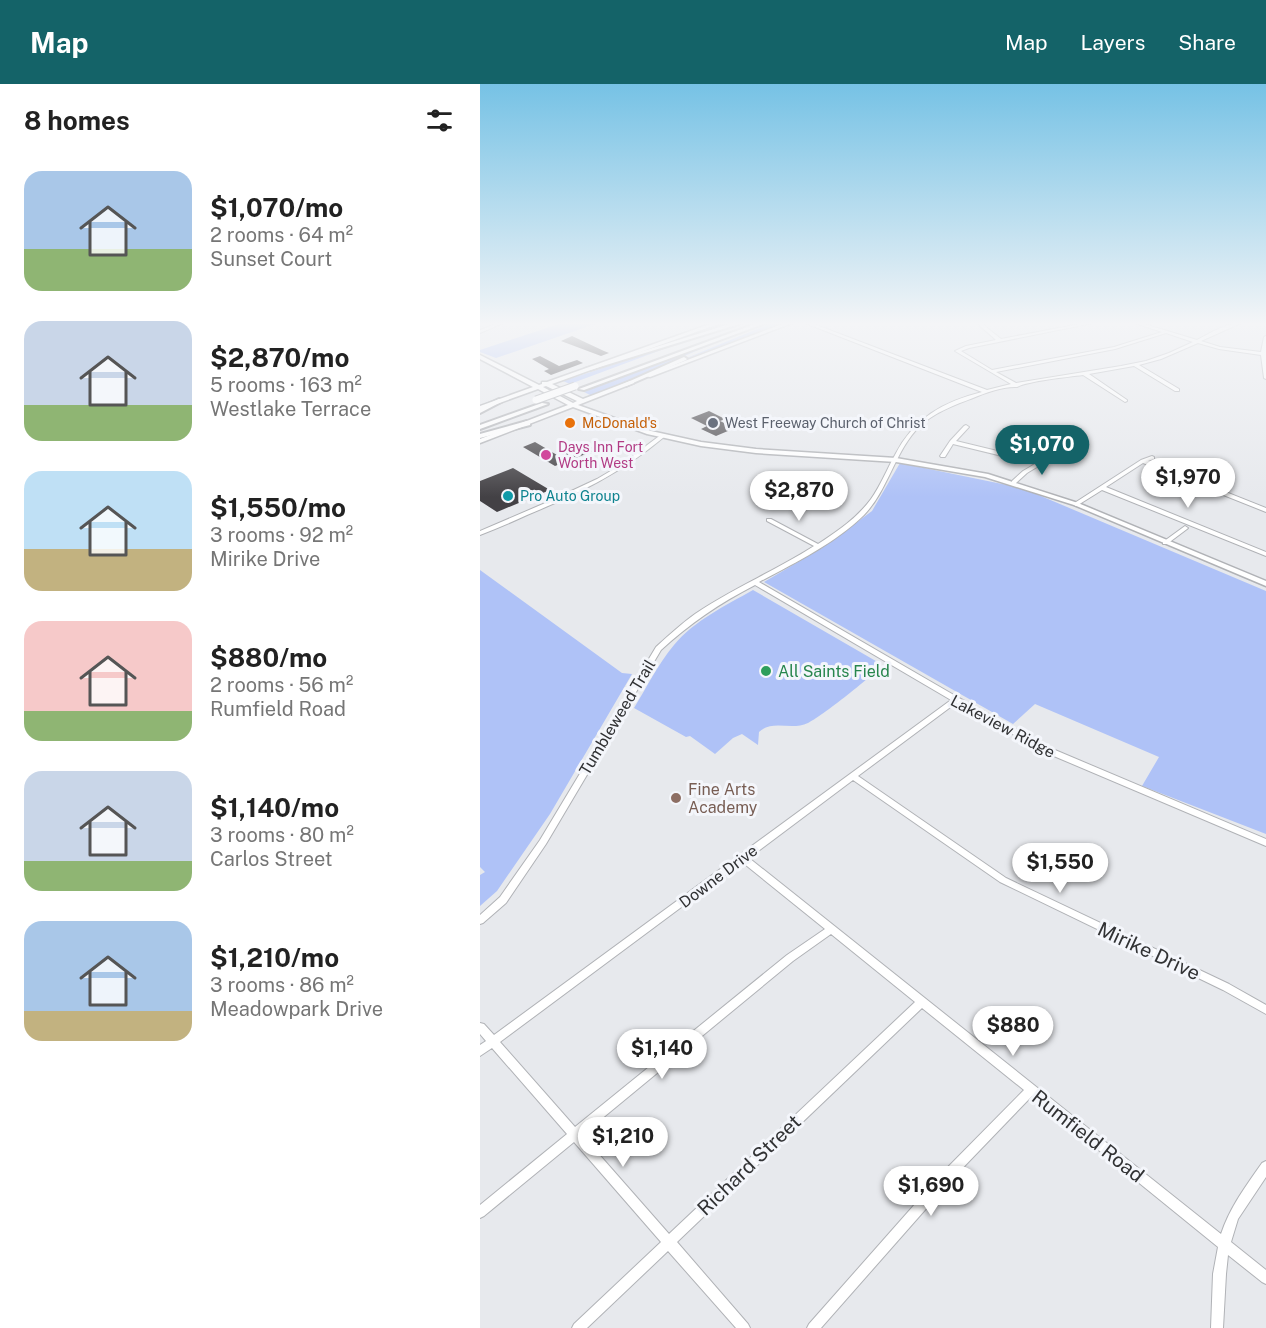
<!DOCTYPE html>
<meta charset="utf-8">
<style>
:root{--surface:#fff;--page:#f6f6f6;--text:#222;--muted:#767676;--accent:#146368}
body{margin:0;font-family:"Public Sans",sans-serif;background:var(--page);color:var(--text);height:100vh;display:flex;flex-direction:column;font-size:22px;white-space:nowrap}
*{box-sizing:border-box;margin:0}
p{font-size:20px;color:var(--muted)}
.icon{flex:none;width:33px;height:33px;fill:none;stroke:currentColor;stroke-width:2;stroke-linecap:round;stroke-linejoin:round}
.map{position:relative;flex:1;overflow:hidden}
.sheet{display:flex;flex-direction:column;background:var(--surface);width:480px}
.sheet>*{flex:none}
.price{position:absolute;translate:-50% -51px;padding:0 14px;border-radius:21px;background:#fff;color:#222;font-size:20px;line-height:39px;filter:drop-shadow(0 2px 3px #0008)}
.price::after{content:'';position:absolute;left:50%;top:36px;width:18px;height:14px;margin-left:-9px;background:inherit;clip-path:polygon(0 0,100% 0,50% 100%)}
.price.active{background:var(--accent);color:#fff}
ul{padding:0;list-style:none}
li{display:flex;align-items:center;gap:18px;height:150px;padding:0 24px}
li span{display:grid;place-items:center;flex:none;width:168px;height:120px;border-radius:18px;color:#555}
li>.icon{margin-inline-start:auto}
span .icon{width:72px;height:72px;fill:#fffc;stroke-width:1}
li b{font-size:26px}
h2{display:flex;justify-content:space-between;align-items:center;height:72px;padding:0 24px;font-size:26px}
header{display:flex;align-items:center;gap:36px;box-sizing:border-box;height:84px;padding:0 30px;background:var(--accent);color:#fff}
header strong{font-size:28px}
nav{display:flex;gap:33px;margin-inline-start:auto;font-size:21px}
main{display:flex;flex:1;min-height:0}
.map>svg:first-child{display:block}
.green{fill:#afc2f7}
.building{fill:#434145}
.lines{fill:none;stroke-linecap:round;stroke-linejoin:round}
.minor-casing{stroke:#b0b2b6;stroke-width:2}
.major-casing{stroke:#b0b2b6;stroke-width:3}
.highway-casing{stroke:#b0b2b6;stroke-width:4}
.minor{fill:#fff;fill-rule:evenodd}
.major{fill:#fff;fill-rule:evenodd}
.highway{fill:#fff;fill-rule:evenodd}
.highway-bridge-casing{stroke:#b0b2b6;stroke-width:9;stroke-linecap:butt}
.highway-bridge{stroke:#fff;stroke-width:7}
.food-dot{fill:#e8710a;stroke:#f4f6fb;stroke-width:2}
.worship-dot{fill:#6b7280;stroke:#f4f6fb;stroke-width:2}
.hotel-dot{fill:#d1479c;stroke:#f4f6fb;stroke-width:2}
.culture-dot{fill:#0f9aa8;stroke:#f4f6fb;stroke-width:2}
.leisure-dot{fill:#2e9e5b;stroke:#f4f6fb;stroke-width:2}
.education-dot{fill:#8d6e63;stroke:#f4f6fb;stroke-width:2}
.labels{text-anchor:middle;stroke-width:6;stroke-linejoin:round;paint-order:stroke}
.far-food-label{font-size:14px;fill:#c56008;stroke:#f4f6fb;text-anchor:start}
.far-worship-label{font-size:14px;fill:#5b616d;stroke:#f4f6fb;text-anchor:start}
.far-hotel-label{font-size:14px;fill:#b23c85;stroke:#f4f6fb;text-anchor:start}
.far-culture-label{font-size:14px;fill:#0d838f;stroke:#f4f6fb;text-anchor:start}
.leisure-label{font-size:16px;fill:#27864d;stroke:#f4f6fb;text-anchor:start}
.street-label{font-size:16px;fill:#313234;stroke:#f4f6fb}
.education-label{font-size:16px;fill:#785e54;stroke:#f4f6fb;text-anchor:start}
.near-street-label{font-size:20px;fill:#313234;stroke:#f4f6fb}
</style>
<header>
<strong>Map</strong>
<nav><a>Map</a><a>Layers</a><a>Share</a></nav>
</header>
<main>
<section class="sheet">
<h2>8 homes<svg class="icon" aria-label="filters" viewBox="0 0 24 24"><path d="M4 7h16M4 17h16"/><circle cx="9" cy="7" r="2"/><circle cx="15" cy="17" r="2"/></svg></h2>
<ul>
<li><span style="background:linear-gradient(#a9c7e8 65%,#8fb573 0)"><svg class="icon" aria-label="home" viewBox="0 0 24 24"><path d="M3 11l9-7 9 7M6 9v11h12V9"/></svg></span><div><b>$1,070/mo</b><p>2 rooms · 64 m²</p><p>Sunset Court</p></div></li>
<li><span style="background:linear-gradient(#c9d6e8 70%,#8fb573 0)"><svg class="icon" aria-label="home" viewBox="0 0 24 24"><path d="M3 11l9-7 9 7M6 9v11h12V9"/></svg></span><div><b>$2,870/mo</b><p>5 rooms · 163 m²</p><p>Westlake Terrace</p></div></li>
<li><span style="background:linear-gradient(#bfe0f5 65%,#c2b280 0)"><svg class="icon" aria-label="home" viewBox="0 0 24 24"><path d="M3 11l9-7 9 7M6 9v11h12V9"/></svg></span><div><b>$1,550/mo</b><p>3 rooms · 92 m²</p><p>Mirike Drive</p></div></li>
<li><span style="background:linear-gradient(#f6c9c9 75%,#8fb573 0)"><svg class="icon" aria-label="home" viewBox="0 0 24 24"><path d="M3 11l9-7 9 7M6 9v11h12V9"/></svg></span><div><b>$880/mo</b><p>2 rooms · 56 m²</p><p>Rumfield Road</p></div></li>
<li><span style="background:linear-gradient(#c9d6e8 75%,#8fb573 0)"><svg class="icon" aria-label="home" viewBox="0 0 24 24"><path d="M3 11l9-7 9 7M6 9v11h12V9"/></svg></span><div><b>$1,140/mo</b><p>3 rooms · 80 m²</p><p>Carlos Street</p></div></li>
<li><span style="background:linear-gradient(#a9c7e8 75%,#c2b280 0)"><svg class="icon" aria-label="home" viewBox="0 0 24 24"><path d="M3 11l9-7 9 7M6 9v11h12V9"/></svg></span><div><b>$1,210/mo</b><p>3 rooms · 86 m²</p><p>Meadowpark Drive</p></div></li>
</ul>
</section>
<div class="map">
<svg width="786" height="1244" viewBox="0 0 786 1244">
<rect width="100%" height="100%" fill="#e7e9ed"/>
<path class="green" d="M82,239H118L16,274L0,268V266Z
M292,239H305L197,278Z
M200,259L90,300L83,297Z
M230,261L112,312L104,308L119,302Z
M420,379L542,404L786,507V750L662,702L679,673L555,620L533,640L284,498L342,464L392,427Z
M0,486L142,589L152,590L70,730L17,807L0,822V791L5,788L0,783Z
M273,506L401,580C398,589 339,634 328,639C311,647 293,635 279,648L278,661L262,650L253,654L235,670L210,652L206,653L154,624C167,603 178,580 194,561C215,536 245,522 273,506Z"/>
<path class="building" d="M92,252L124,267L129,269L121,272L81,257Z
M60,272L79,282L97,276L103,279L71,291L64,287L69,285L52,275Z
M229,327L245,335L240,337L255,344L236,352L221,345L227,342L211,334Z
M55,358L77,371L107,361L116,366L75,382L43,363Z
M33,384L70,406L17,428L0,417V397Z"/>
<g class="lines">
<defs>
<path id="minor" d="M18,239H23L0,249V246Z
M325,239H331L507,306L531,300L475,267L486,262L516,256L497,239H501L521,255L605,239H613L489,264L481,267L512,286L634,263L682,248L655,239H661L717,256C730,249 746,239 761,239L721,257L740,263L781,268L784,253L786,252V295L784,294L781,271L739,265L718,259L681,275L659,281L699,305V307H695L654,282L609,290L647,316V317L645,318L603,291C588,293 548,297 537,303C525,302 504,309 493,314C475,321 455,328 440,342C415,366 409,405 384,431C354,460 315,479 279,498L479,614L575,666L786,755V762L569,670L476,619L378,692L526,794L749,900L786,921V930L743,906L520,798L373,696L269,774L741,1150C750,1123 766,1102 782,1079L786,1077V1093L758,1135L751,1158L786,1186V1200L782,1198L748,1171L746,1190L743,1244H731L733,1190L738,1163L552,1012L474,1093L341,1244H327L329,1240L466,1085L544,1006L442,924L197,1158L268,1240L270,1244H256L188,1167L107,1244H92L94,1240L181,1158L94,1058L4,1132L0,1134V1121L87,1050L12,964L0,972V961L6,957L0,950V939L4,940L14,951L471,616L275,501C240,519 209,540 181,566L66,760L26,819L3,839L0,840V831L20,813L60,756L176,563C188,552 201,540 215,530C253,504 295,487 334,462L287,437V435H291L338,460C358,447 377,434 391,415C401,401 407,385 415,371C434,334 463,318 502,308ZM686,249L713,258L689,269L666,277L641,282L536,299L516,288L635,265ZM262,778L345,845L307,871L95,1043L20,958ZM351,850L435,918L189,1150L102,1051L313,877Z
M486,341L489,343L476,357L559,377L575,368L580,369L547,389L536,399H532V397L543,387L555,380L473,360L465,373H461L460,372L470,357L484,342Z
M182,350L185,352L184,353C141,389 98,410 47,431C32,438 16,445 0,451V447L70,417L117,395L139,382Z
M672,372L674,373V375L668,377L786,424V428L663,379L626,403L786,468V472L622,406L598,421L596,422L593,420L661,376Z
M705,442L708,444L707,445L687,460H683V458Z"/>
<path id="major" d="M233,239H241L72,300L103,315L150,297H154V299L98,321L171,347L221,358L276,365L416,374L508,390L598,419L786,497V502L594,421L505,393L416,378L276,369L221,362L167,350L93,323L0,359V355L88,321L58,305L0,326V322L53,303L0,275V271L59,301L62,300V298H67ZM66,302L97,317L93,319L63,303Z
M305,239H312L170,293L165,292Z"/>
<path id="highway" d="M253,239H262L110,286L105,285Z
M278,239H286L104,306L99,305Z
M204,273L207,275L206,276L146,302L141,301Z
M19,315L22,317L21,318L0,329V324Z
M62,319L68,320L0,345V341Z
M47,337H50V341L0,354V350Z"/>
</defs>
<use href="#minor" class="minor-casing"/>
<use href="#major" class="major-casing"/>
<use href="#highway" class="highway-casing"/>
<use href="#minor" class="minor"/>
<use href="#major" class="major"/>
<use href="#highway" class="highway"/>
<defs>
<path id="highway-bridge" d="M56,316L95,302"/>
</defs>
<use href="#highway-bridge" class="highway-bridge-casing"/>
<use href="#highway-bridge" class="highway-bridge"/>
</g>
<linearGradient id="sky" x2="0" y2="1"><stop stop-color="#76c2e5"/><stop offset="0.58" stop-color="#f4f5f7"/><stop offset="1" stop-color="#f4f5f7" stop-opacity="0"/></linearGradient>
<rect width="786" height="413" fill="url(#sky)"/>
<circle class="food-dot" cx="90" cy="339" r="6"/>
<circle class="worship-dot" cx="233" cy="339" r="6"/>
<circle class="hotel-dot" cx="66" cy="371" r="6"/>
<circle class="culture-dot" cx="28" cy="412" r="6"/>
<circle class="leisure-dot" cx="286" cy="587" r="6"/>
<circle class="education-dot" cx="196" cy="714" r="6"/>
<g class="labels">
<g class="far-food-label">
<text x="102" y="344">McDonald's</text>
</g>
<g class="far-worship-label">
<text x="245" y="344">West Freeway Church of Christ</text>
</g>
<g class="far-hotel-label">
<text x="78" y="368">Days Inn Fort<tspan x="78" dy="16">Worth West</tspan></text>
</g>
<g class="far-culture-label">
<text x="40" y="417">Pro Auto Group</text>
</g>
<g class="leisure-label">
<text x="298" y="593">All Saints Field</text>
</g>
<g class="street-label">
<text transform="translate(137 633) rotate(-59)" y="6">Tumbleweed Trail</text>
<text transform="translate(523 642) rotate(28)" y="6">Lakeview Ridge</text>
<text transform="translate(238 792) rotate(-37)" y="6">Downe Drive</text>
</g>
<g class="education-label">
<text x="208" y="711">Fine Arts<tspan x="208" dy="18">Academy</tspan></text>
</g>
<g class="near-street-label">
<text transform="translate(669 867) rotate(25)" y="7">Mirike Drive</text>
<text transform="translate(608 1052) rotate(38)" y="7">Rumfield Road</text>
<text transform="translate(269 1081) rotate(-44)" y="7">Richard Street</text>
</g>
</g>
</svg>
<b class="price active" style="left:562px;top:392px">$1,070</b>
<b class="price" style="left:708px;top:425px">$1,970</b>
<b class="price" style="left:319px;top:438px">$2,870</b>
<b class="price" style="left:580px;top:810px">$1,550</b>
<b class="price" style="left:533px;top:973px">$880</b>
<b class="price" style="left:182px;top:996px">$1,140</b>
<b class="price" style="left:143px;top:1084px">$1,210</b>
<b class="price" style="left:451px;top:1133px">$1,690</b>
</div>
</main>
